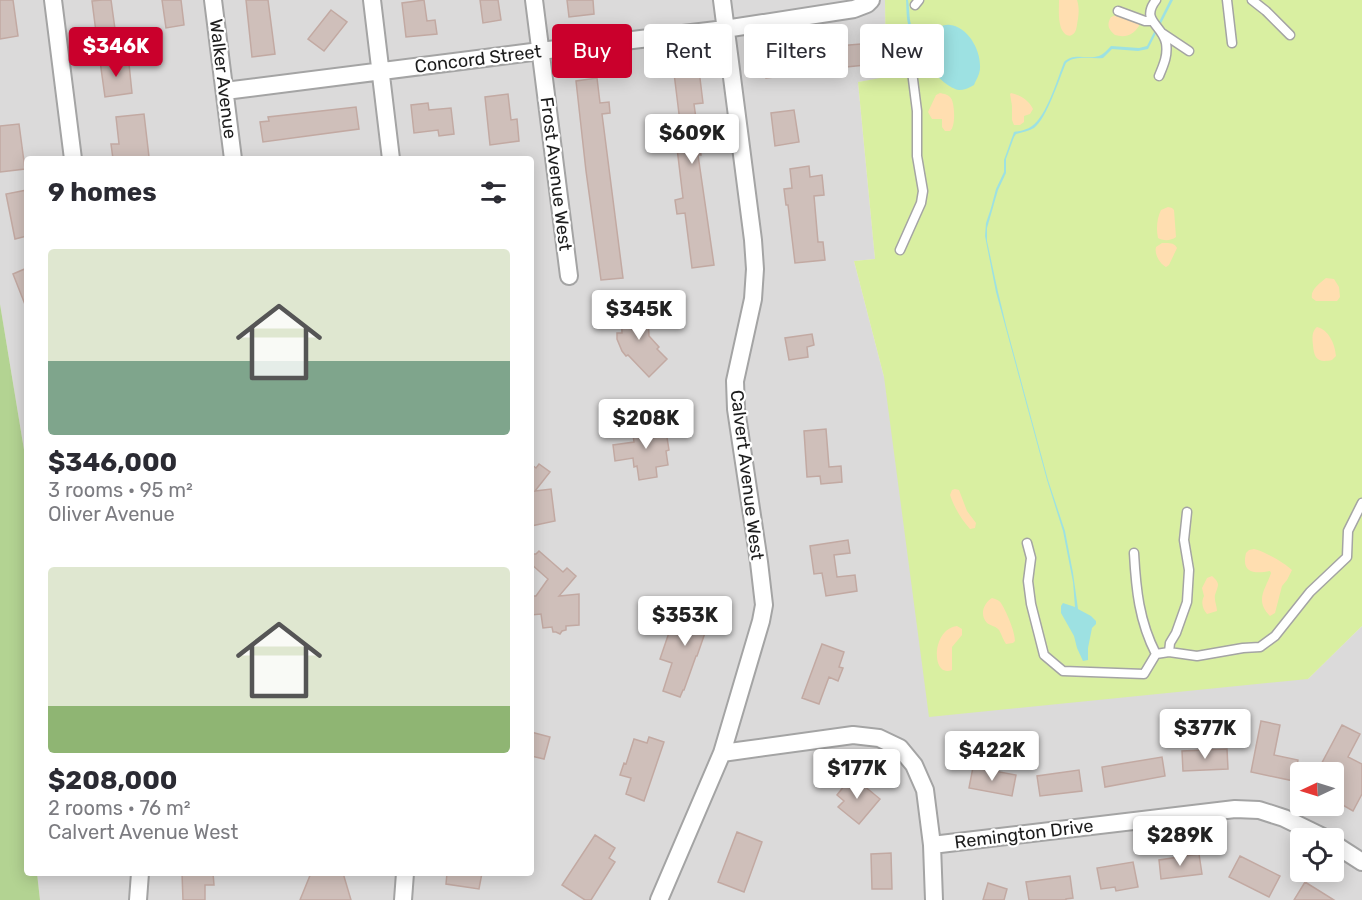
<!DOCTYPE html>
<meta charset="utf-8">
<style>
:root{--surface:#fff;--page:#f2f2f3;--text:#2b2b33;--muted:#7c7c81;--accent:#ca002c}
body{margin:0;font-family:Rubik,sans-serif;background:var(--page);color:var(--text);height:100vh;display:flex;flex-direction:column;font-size:22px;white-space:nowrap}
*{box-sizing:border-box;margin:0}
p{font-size:20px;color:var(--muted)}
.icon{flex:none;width:33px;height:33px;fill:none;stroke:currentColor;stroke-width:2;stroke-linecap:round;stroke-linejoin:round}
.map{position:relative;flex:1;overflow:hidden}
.panel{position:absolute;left:24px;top:156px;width:510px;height:720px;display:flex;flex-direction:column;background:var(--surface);border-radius:6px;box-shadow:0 3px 15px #0003}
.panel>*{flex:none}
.guide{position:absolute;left:552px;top:24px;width:570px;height:54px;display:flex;gap:12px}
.needle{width:39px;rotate:266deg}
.fabs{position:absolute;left:1290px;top:762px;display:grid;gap:12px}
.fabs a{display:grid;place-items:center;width:54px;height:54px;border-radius:6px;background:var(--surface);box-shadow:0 3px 15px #0003;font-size:30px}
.price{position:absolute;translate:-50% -51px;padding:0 14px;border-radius:6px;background:#fff;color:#222;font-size:20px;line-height:39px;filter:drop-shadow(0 2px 3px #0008)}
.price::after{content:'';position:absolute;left:50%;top:36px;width:18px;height:14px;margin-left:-9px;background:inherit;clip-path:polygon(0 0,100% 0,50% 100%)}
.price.active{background:var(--accent);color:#fff}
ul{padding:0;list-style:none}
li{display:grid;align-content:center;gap:12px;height:318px;padding:0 24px}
li span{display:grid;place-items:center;height:186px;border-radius:6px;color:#555}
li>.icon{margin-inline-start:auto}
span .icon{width:108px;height:108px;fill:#fffc;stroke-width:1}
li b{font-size:26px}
h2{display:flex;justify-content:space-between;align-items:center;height:72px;padding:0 24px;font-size:26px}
.pill{padding:0 21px;border-radius:6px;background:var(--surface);box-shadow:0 3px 15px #0003;font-size:21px;line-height:54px}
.pill.active{background:var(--accent);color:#fff}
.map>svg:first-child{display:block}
.residential{fill:#dbdada;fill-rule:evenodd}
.grass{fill:#d9efa1}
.forest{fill:#b3d392}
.sand{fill:#ffdeb0}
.water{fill:#9de1e2}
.building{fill:#cfbfba;stroke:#c2a9a2;stroke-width:1.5}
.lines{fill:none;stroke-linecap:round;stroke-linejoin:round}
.lane-casing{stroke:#a4a4a4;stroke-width:11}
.street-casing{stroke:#a4a4a4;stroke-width:20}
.lane{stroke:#fff;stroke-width:8}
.street{stroke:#fff;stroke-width:16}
.labels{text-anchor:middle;stroke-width:4.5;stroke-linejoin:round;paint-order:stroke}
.street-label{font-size:18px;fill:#1d1d1d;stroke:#fff}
</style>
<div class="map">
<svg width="1362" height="900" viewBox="0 0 1362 900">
<rect width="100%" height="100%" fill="#efe8e1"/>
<path class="residential" d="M0,0H885L886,78L858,82L875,259L854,261L884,377L1308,679L1362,626V900H40L37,873H531V159H27V468L0,304ZM1300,772H1334V806H1300ZM1300,838H1334V872H1300Z"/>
<path class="grass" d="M885,0H1362V626L1308,679L929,717L884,377L854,261L875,259L858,82L886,77Z"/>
<path class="forest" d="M0,304L27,468V873H37L40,900H0Z"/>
<path class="sand" d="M1059,0H1077C1079,6 1079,12 1078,19C1077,23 1077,29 1075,32C1070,39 1064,35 1061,28C1058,19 1059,10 1059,0Z
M1119,14L1139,22V26C1133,35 1126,38 1115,35C1109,30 1106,25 1111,17Z
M940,93C944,94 947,94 950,97C955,101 956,127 950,131C949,131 947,131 945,131L942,127V119H932L928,112L936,95Z
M1011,93C1020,95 1029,100 1033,109L1030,114L1024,116V122L1020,125H1014L1012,120V106L1010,94Z
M1168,207L1172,208L1174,210L1176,237C1171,241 1163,241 1158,238C1156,229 1157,218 1161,210Z
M1162,243C1168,243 1174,242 1177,248L1169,265L1166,267C1160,264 1154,254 1156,247Z
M1326,278L1334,279L1339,287L1340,297L1337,301H1316L1312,298C1310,290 1320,283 1326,278Z
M1317,327C1329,330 1335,344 1336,356L1332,360C1318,363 1314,359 1313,345C1312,338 1312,331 1317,327Z
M955,489L959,490L967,511L976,523L975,528L970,529C961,519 954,507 950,495L952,490Z
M1254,549C1264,551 1285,563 1292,570L1287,580L1282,586L1275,613L1270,616C1254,600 1266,589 1271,573L1270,571C1254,574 1241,573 1246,553L1249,550Z
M1212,576C1221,584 1218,585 1215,595C1214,600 1217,606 1217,611L1207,614C1202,608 1201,602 1204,596L1202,588L1207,578Z
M992,598C995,599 999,600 1001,603C1006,611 1015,631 1015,641L1013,643L1006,644C1003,640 1002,635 999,630C996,626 991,626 987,623C979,614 984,603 992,598Z
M957,626L962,629V635L952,647V670C931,679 931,629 957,626Z"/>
<path class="water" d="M906,0H908C910,9 908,25 915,32C925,42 936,23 950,25C968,27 981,50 980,68C980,74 976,80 974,85C969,88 964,90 959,90C951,89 935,77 933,68C931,62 934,54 934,48C929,42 925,41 918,37C905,32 907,12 906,0Z
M1170,0H1173L1148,49L1138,51L1112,49L1103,58C1091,59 1075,55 1066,63C1059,79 1047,118 1034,128C1029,131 1022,132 1016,134L1014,137L1006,159V173L998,190L987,228V241L998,292L1006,325L1048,480L1065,531L1073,573L1078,609L1091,616L1096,621V624L1092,628L1088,648V660L1083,661L1077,648L1074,636L1061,613V606L1063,603L1075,607L1073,582L1063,531L1047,480L996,292L985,236L986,223L991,208L996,189L1004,172V160L1014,132C1020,131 1027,130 1032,126C1046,117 1058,78 1064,62C1074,52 1086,60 1099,56C1104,54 1107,50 1111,46L1139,48L1147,46Z"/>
<path class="building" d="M0,0H13L18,36L0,39Z
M102,0H111L115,29L96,32L92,1Z
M162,0H181L184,25L166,28Z
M246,0H268L275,54L252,57Z
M424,0L427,21L435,20L437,34L406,37L402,3Z
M480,0H498L501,20L483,23Z
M567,0H593L594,14L569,17Z
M331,10L347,22L324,51L308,39Z
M873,43L875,64L827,69L825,47Z
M799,54L802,74L766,78L764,58Z
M119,59L120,65L129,64L132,93L105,97L100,61Z
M698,62L703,103L694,104L701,155H698L714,265L692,268L685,213L677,214L675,200L683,198L674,123L680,122L673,65Z
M597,78L600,103L609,102L610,113L602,114L623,278L601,280L586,171L576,81Z
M508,94L511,120L517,119L519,141L490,145L485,97Z
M428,103L429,110L451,108L454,134L439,136L438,130L414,133L411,105Z
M356,107L359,129L263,142L260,122L269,121L268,117Z
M794,110L799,142L775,146L771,113Z
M144,114L149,157L113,159L111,144H119L116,117Z
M19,124L25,169L0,172V126Z
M809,166L810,177L822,175L824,195L814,196L818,242H823L825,260L795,263L788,205H786L784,189L792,188L790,169Z
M27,190V236L15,239L6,194Z
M27,268V307H26L13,274Z
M621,308H643V315H648L649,336L659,347L657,349L667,359L649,377L628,355L626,356L622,351L617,339V333H622Z
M812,334L814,345L807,347L808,357L789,360L785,338Z
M653,424L654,425L659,424V426L665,425L669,450L666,451L668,465L656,467L657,477L639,480L637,466L634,467L633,458L615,461L613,445L634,442L632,428Z
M826,429L829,467L841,466L842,482L821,484L820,476L807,477L804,431Z
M531,464L536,468L539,464L550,472L535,491L551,489L555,521L531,526Z
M848,540L850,553L834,555L837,577L855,575L857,591L826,596L822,573L814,574L810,546Z
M539,551L563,572L567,568L576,576L559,596L579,594V625L566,626V630L562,631L560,634L556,632H553L552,627L543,628L541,614L531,615V596H536L548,579L531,564V554H536Z
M703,607H708L713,610L716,616V621L712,627L706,630L697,656H696L684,690H683L680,697L663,691L672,663L660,659L675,615L684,619L687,611L692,613Z
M822,644L844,652L839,667L843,668L838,681L829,677L819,704L802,698Z
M1261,721L1280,725L1274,755L1298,760L1294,781L1251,772Z
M1342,725L1360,734L1348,757L1362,764V794L1353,811L1334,800V772H1317Z
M531,732L550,737L544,759L531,756Z
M649,737L664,742L644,801L626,794L631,778L620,775L624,763L626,764L634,739L647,743Z
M1227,749L1228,769L1183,771L1182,751Z
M1162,757L1165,776L1105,787L1102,767Z
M973,767L1016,775L1012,796L969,788Z
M1079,770L1082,791L1040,796L1037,776Z
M852,776L880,799L859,824L838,807L844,801L837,795Z
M737,832L762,842L744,892L718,882Z
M595,835L615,848L609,858L615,862L591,900H585L562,885Z
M891,853L892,889H872L871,854Z
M1199,854L1202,874L1161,879L1159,860Z
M1240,856L1280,876L1269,897L1229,877Z
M1133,862L1138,887L1116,891L1115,887L1101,889L1097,868Z
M182,873H213L214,885H205V900H183Z
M311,873H343L351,900H300Z
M447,873H482L479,889L446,884Z
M1070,876L1073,898L1066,899V900H1029L1026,882Z
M1305,882L1334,900H1294Z
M988,883L1007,889L1004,900H983Z"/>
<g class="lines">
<defs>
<path id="lane" d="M1156,0C1140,21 1162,24 1166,43C1168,55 1164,64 1159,76
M1227,0L1232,43
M1252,0L1266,11L1290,35
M915,5L919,0
M1118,11L1145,21H1152
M1162,33L1189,51
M900,250L921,203L923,191L917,156V111L907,32
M1027,543L1031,558L1028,581L1031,604L1044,655L1063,671L1144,674L1156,654L1169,652L1197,656L1243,648L1260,647L1275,636L1310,592L1347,557L1348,531L1362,503
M1134,553C1136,589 1139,621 1156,654
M1169,652L1170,643L1176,633L1187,602L1189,570L1184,540L1187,512"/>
<path id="street" d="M53,0L73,159
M213,0L233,159
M372,0L391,159
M534,0L569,276
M225,91L540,51L725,29L854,9L867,4L871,0
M722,753L853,735L879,738L900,748L914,765L925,790L932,845L934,900
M1334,844L1362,862
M932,845L1235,809L1259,810L1284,818L1325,838
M138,900L140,873
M403,900L405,873
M659,900L722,753L761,621L764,605L759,562L736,409L735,381L753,299L755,269L753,240L722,0"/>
</defs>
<use href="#lane" class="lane-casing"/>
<use href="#street" class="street-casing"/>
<use href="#lane" class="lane"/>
<use href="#street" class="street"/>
</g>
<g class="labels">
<g class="street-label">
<text transform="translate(478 59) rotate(-7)" y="6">Concord Street</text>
<text transform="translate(223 79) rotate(83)" y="6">Walker Avenue</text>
<text transform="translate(556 174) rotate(83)" y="6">Frost Avenue West</text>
<text transform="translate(747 475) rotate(83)" y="6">Calvert Avenue West</text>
<text transform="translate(1024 834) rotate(-7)" y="6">Remington Drive</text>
</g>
</g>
</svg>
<div class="fabs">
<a><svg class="needle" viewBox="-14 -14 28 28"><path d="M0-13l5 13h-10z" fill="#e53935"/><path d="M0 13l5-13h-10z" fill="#7c7c81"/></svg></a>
<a><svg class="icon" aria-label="locate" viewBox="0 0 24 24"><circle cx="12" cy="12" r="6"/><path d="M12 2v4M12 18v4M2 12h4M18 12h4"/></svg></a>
</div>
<b class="price active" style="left:116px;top:78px">$346K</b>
<b class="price" style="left:692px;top:165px">$609K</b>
<b class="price" style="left:639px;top:341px">$345K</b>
<b class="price" style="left:646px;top:450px">$208K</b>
<b class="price" style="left:685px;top:647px">$353K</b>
<b class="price" style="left:1205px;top:760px">$377K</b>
<b class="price" style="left:992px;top:782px">$422K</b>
<b class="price" style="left:857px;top:800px">$177K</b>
<b class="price" style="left:1180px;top:867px">$289K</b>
<div class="guide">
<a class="pill active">Buy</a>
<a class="pill">Rent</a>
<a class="pill">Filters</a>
<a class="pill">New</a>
</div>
<section class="panel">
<h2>9 homes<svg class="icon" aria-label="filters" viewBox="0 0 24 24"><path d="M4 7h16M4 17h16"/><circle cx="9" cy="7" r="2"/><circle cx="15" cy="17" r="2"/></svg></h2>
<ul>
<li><span style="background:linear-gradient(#dfe7d0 60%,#7fa58c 0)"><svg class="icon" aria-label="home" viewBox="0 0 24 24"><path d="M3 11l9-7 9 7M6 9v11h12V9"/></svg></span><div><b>$346,000</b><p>3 rooms · 95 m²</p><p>Oliver Avenue</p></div></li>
<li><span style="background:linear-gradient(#dfe7d0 75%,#8fb573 0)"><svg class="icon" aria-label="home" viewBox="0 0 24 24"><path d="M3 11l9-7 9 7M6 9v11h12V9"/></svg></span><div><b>$208,000</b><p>2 rooms · 76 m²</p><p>Calvert Avenue West</p></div></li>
</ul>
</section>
</div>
